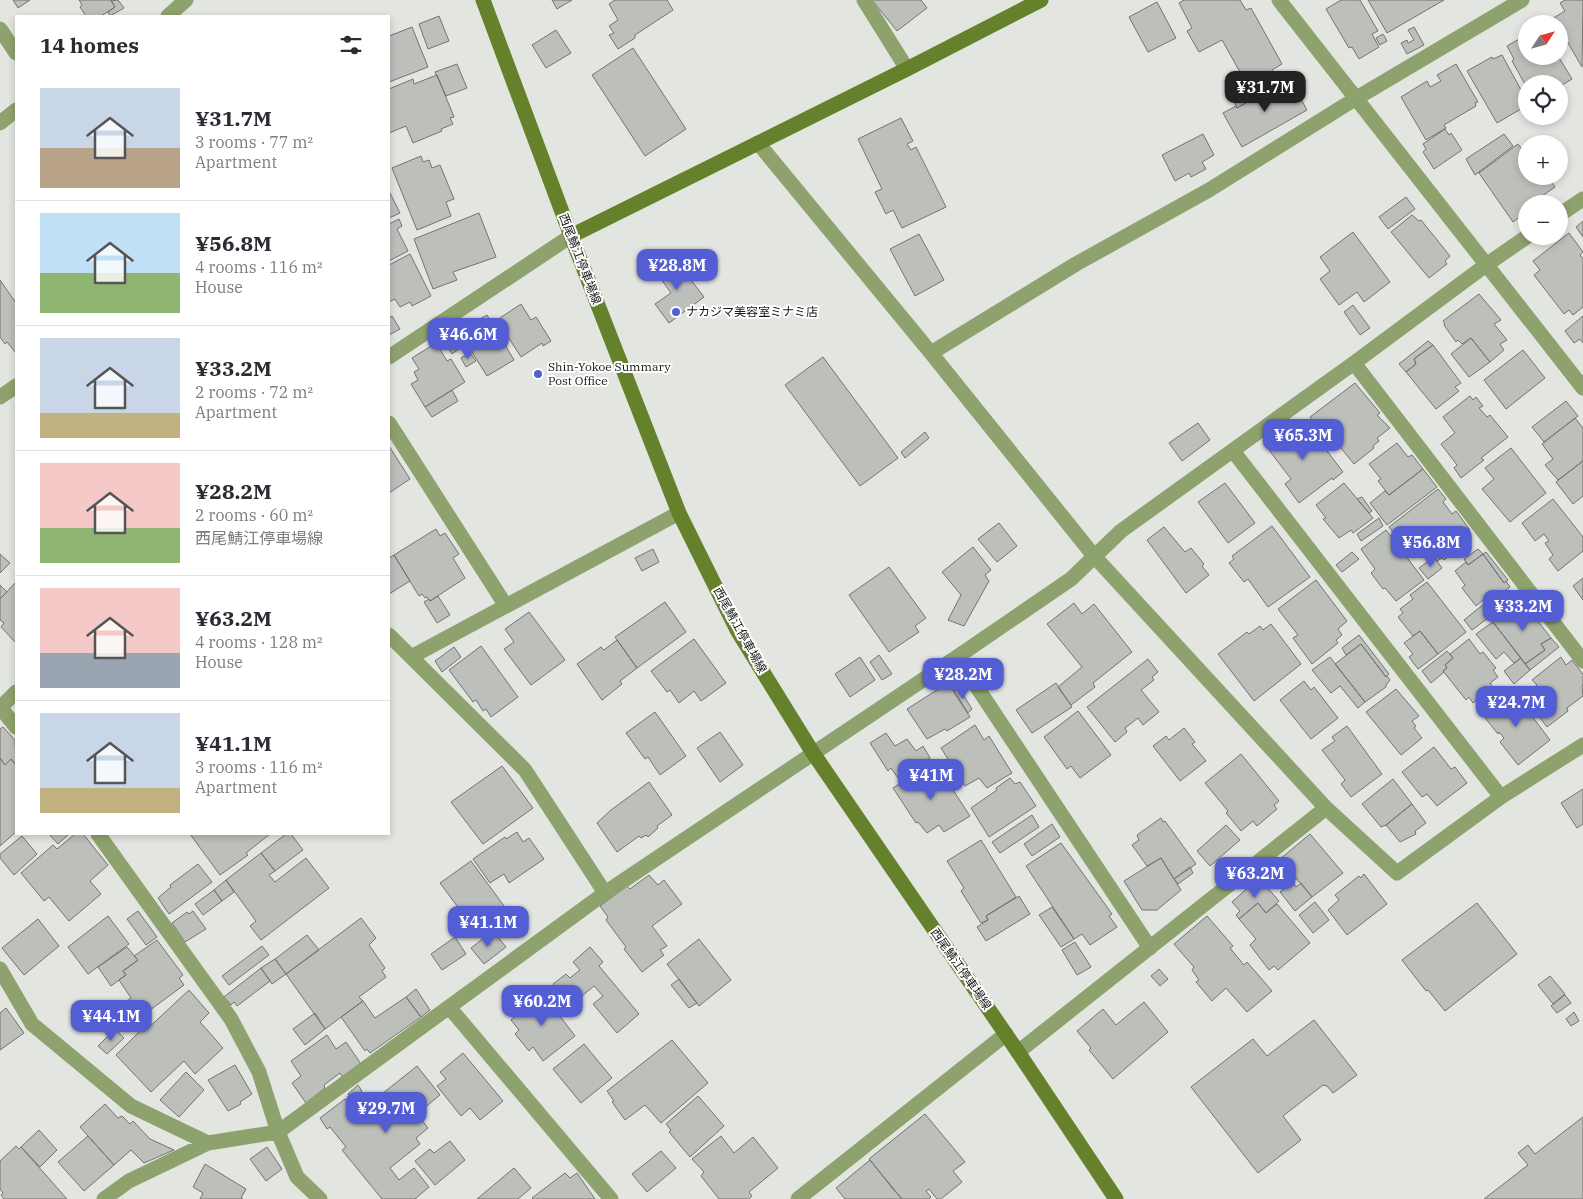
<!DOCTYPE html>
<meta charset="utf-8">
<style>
:root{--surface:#fff;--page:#f2f2f3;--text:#2b2b33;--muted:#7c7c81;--line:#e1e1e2;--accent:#545ed4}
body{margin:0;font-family:"IBM Plex Serif","Noto Sans JP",serif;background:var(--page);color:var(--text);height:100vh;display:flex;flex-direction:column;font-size:19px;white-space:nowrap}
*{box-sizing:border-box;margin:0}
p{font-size:16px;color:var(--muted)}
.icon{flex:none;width:28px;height:28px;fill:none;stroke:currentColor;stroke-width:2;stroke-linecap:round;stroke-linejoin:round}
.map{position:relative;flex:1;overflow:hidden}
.details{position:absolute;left:15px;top:15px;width:375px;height:820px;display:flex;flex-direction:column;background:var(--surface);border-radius:0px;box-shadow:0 2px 8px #0003}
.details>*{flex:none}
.needle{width:32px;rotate:54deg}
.controls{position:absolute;left:1518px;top:15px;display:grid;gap:10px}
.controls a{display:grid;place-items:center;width:50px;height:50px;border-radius:50%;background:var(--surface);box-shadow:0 2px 8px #0003;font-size:25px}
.price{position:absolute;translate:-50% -42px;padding:0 11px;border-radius:10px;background:var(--accent);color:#fff;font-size:16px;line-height:32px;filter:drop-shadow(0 1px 2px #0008)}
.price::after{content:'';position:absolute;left:50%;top:30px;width:15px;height:11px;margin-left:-8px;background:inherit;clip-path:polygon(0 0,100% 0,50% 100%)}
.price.current{background:#222;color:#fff}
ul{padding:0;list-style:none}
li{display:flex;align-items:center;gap:15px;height:125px;padding:0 25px}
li+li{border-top:1px solid var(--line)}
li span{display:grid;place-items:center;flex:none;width:140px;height:100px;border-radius:0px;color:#555}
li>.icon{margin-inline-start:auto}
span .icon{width:60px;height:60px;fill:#fffc;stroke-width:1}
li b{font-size:21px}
h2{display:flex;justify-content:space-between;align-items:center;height:60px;padding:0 25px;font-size:21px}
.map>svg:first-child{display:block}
.building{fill:#bdbfbb;stroke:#737471}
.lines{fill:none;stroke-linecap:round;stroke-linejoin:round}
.street{stroke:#8ea26d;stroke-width:15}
.secondary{stroke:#66812b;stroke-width:15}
.poi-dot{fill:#545ed4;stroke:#fff;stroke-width:2}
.labels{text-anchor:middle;stroke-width:4;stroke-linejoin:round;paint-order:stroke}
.street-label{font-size:12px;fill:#171816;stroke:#fff}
.poi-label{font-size:12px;fill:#171816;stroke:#fff;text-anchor:start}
</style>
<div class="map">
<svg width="1583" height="1199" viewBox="0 0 1583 1199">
<rect width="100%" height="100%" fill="#e3e5e1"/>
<path class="building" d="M13,0H30L18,8Z
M79,0H111L115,7L101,16H86L80,7L82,5Z
M118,0L124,8L110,16L108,12L115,7L111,1Z
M552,0H572L557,9Z
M615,0H667L673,10L635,35V38L618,49L609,35L614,33L609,26L618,20L609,4Z
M872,0H921L927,8L897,31Z
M1184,0H1240L1246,10L1251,8L1282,64L1272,70L1278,84L1237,108L1225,80L1240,72L1222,40L1199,52L1187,31L1192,28L1179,3Z
M1341,0H1360L1378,31L1372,34L1379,47L1359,59L1352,47L1349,48L1326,9Z
M1368,0H1444L1387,33Z
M1565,0H1583L1582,67L1564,36L1559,39V24H1548L1547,22L1565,11L1560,3Z
M1157,2L1176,38L1148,52L1129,17Z
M439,16L449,41L428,49L419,24Z
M412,27L428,67L389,82V36Z
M1414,27L1424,45L1407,54L1401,43L1407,40L1408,43L1414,40L1408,30Z
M556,30L571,53L546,68L532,45Z
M1383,34L1387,41L1380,45L1376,38Z
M1526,35V56H1558L1572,79L1559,87V84H1526V86L1512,61L1514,59L1507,46Z
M633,48L686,129L645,156L592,75Z
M1502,55L1526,99V106L1497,123L1467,71L1492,57L1493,59Z
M457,64L467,88L446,96L435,72Z
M1456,64L1478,102L1475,103L1476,106L1444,125L1446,128L1426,140L1401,97L1427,81L1430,87L1441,81L1437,75Z
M437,75L454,117L450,118L453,124L441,129L442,131L413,143L406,126L389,133V89L413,79L414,84Z
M1289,78L1307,110L1242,147L1223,113L1236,106L1237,108Z
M901,118L913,141L907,144L911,150L916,147L946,207L902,228L893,210L886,214L875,192L882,189L858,139Z
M1445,129L1449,135L1451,133L1462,150L1434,169L1423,152L1426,149L1423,144Z
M1203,134L1214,155L1202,162L1206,169L1191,177L1189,173L1175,181L1162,155Z
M1504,134L1513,146L1475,175L1466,159Z
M1518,144L1526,155V176H1547L1555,187L1542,196L1545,200L1539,204H1526V212L1513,222L1479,173Z
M421,156L423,162L429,160L432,168L440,165L454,199L446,202L451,216L417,230L392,168Z
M389,191L400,213L389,218Z
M1406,197L1415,209L1388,229L1379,217Z
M479,213L496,257L453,272L457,280L433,289L414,239Z
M1412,215L1419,221L1421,220L1450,256L1445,261L1447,264L1429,278L1391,232Z
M399,219L402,226L397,229L408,251L389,261V224Z
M1583,221V237L1576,227Z
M1353,232L1390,282L1364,302L1357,292L1339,305L1320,279L1330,271L1320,257Z
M1569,233L1583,252L1580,255L1583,259V307L1573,315L1569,310L1564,314L1534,275L1540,270L1533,261Z
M919,234L944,280L915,296L890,249Z
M410,254L431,296L412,306L410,302L400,307L395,299L389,302V265Z
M674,258L704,297L669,323L655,304L671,293L656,272Z
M0,280L16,303V353L7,342L5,344L0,337Z
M1479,294L1501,320L1494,324L1507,340L1500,344L1504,350L1490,362L1471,338L1462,344L1458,340L1456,342L1444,325L1445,324L1443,321Z
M521,304L531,320L536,317L551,341L543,346L542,343L521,357L497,320Z
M1353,305L1370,328L1360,335L1344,312Z
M487,315L514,360L487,376L463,338L475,330L471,324Z
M392,316L400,329L389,335V318Z
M1583,316V343L1580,339L1574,343L1565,331Z
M453,331L463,346L452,354L442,339Z
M1471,338L1490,362L1469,377L1451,354Z
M1428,341L1433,345L1414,359L1416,364L1406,372L1399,364Z
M436,343L447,361L451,359L465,382L425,407L411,384L418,380L414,372L419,369L412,358Z
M1433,345L1461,383L1455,387L1459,391L1436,409L1406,372L1416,364L1414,359Z
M1523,350L1545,378L1506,409L1484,380Z
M470,353L476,361L466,367L461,358Z
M823,357L898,458L860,486L785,385Z
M1355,383L1380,413L1377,415L1390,428L1377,438L1379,441L1373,446L1374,448L1354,464L1336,442L1332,445L1310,417Z
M452,390L458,401L432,417L425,407Z
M1470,396L1473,400L1476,397L1483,406L1479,408L1487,417L1490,415L1508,437L1481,458L1484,460L1461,478L1454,468L1457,465L1441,444L1455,433L1443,417Z
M1566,401L1578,416L1544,442L1532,427Z
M1575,418L1583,428V461L1558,480L1545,465L1553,459L1542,444Z
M1297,421L1311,438L1315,435L1343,472L1333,480L1332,478L1299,503L1285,484L1291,479L1266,446Z
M1198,423L1210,440L1182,461L1169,443Z
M925,432L929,438L905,458L901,452Z
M1397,443L1408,457L1412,455L1423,469L1389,495L1378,481L1381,479L1369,464Z
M389,446L410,479L389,493Z
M1511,448L1546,493L1510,522L1482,489L1494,479L1485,468Z
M1583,461V496L1573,504L1556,482Z
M1423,469L1437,487L1387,525L1370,503L1385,491L1389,495Z
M1225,483L1255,523L1228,543L1198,502Z
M1344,483L1373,518L1353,533L1351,530L1339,538L1323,519L1326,518L1316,505Z
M1438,489L1446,499L1443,502L1452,514L1456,511L1470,530L1467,532L1469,536L1463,541L1465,544L1444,560L1442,558L1437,561L1422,540L1407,551L1389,527Z
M1362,497L1372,511L1369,513L1357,499Z
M1553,499L1583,537V551L1558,571L1549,559L1553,555L1545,543L1549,541L1544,534L1535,541L1522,523Z
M1379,518L1383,526L1361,541L1357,534Z
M999,523L1017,546L997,562L978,539Z
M1272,526L1310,577L1268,607L1248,579L1244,582L1229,563L1234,559L1232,556Z
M1164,527L1185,552L1191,548L1204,564L1202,566L1209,575L1186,593L1147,540Z
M436,529L440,536L445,533L459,554L453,558L465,578L430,601L427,597L425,598L422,594L419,596L394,555Z
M1386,530L1424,580L1396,601L1385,588L1383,589L1371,573L1375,569L1361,549Z
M973,547L991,570L985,575L989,581L964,626L948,620L961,595L942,572Z
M653,549L659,562L642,571L635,558Z
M1478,549L1483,554L1468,565L1464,559Z
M1352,552L1359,559L1342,572L1336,565Z
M1486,552L1508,580L1504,583L1483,554Z
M0,554L10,563L0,573Z
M1483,554L1504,583L1506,581L1510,587L1489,603L1485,598L1476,606L1462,588L1465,585L1455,571L1466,562L1468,565Z
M394,555L410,581L389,594V558Z
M1434,557L1442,568L1428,579L1419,568Z
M889,567L926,618L915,626L919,632L889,652L849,595Z
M1583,578V600L1573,586Z
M1316,580L1347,621L1338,629L1342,635L1336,640L1338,643L1312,664L1293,638L1298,635L1278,609Z
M16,582V643L1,627L4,623L0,620V599Z
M1427,582L1466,632L1438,654L1420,631L1413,636L1398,617L1403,613L1400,609L1413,599L1410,595Z
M0,585L7,592L0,599Z
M438,596L450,615L437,623L424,602L429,599L430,601Z
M1521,600L1551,638L1541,644L1545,650L1525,664L1493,622Z
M665,602L686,632L637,668L615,637Z
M1074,603L1082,614L1094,604L1132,652L1093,683L1095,687L1071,705L1058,687L1082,667L1047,624Z
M1484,604L1492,615L1472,630L1464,620Z
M529,612L565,660L531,685L504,649L514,642L505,629Z
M1493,622L1521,658L1514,663L1504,652L1496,659L1476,634Z
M1271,624L1301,664L1254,701L1218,654L1247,632L1249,634L1260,626L1263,630Z
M1420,631L1438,654L1418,669L1409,657L1413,654L1404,643Z
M1359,635L1389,674L1386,677L1361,644L1346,655L1342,648Z
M1551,638L1559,647L1530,670L1525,664L1545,650L1541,644Z
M694,639L726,683L701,701L694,691L679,703L670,690L667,692L651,671Z
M1469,639L1480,654L1483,652L1496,668L1493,670L1498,677L1490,683L1493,687L1473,703L1469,697L1466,700L1443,671L1447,668L1445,665L1453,658L1450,654Z
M617,640L637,668L620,681L622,684L602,700L577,664L601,647L604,650Z
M1361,644L1386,677L1387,676L1390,680L1386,685V687L1365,702L1335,664Z
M481,646L518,697L491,717L486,709L483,711L476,700L473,702L449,670Z
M454,647L461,657L442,672L435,661Z
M1447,651L1453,658L1445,665L1447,668L1443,671L1444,672L1431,683L1422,671Z
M879,655L892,674L882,680L870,662Z
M860,657L875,680L850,697L835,674Z
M1330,657L1365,702L1358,708L1340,686L1331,693L1312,670Z
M1561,657L1566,665L1572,660L1583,674V685L1582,686L1583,696L1567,708L1568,711L1547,727L1523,696L1537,685L1532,680Z
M1521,658L1530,670L1514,684L1504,671Z
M1148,659L1158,672L1152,677L1154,680L1141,690L1159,712L1143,725L1138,718L1125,728L1127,732L1115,742L1087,707Z
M1304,681L1311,690L1314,687L1338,718L1311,739L1280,700Z
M948,683L970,717L947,731L945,729L927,739L907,709Z
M1056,683L1072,707L1032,733L1016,710Z
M959,688L972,709L968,713L954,691Z
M1396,689L1419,716L1412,721L1416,726L1414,728L1422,738L1401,755L1366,712Z
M1515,694L1550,740L1518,765L1500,742L1504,738L1499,732L1498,734L1482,714L1502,698L1505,702Z
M1078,711L1111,755L1080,778L1071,766L1067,769L1044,737Z
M655,712L686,756L660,775L648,757L645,759L626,733Z
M975,725L984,740L989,736L1012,773L987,788L979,778L965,786L941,748Z
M1347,726L1382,774L1351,797L1341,784L1345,780L1322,750L1335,741L1332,737Z
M3,727L15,740L16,765L11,759L5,765L0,758V729Z
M1184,728L1195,742L1192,744L1206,761L1180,781L1153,746L1166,736L1169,740Z
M720,732L743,765L720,782L697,748Z
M886,733L895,746L907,739L916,751L923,746L930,758L898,778L891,768L888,771L870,743Z
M1434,747L1451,769L1455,767L1467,783L1437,806L1427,794L1422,797L1402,772Z
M1241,754L1279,801L1274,805L1277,809L1257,826L1253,821L1241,831L1226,813L1228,811L1205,783Z
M0,758L5,765L11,759L16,765V832L0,846Z
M931,763L946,786L949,784L970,816L944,832L939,825L927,833L918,822L916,823L893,788Z
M502,766L533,808L483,844L451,802Z
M1010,778L1015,784L1020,782L1036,806L989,837L971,808L997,790L996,788Z
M1393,779L1412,804L1386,825L1381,827L1362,804Z
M649,782L672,815L657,826L658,828L648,837L646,835L641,838L639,836L617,852L597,823L611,810Z
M1583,789V824L1577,828L1561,803Z
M1412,804L1426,823L1415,831L1416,834L1400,842L1386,825Z
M1032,815L1039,827L1000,853L992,842Z
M1161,818L1163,822L1165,821L1196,864L1174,879L1161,858L1147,866L1132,845L1139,840L1137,835Z
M1052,824L1060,837L1032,856L1024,844Z
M1226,825L1240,840L1210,866L1197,851Z
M517,832L523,842L529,838L544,859L509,883L504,874L490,883L473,859L505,837L506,839Z
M49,834H69L58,844Z
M75,834H83L108,865L90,881L101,894L69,921L49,897L44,901L21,873L53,845L57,849Z
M190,834H270L246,853L248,855L220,875Z
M286,834H291L303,850L275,871L261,853Z
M1310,834L1343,873L1312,897L1280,859Z
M22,836L37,854L14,875L0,858V854Z
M981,840L1016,897L986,916L988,920L981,923L961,891L964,888L947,861Z
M1061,843L1112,914L1109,916L1117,927L1090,945L1082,934L1074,939L1026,866Z
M261,853L275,871L269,875L275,882L306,858L329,888L261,940L250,926L256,921L226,880Z
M1161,858L1181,890L1157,910H1142L1124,881Z
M471,861L507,910L474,935L460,917L463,914L440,883Z
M198,864L212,882L169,914L158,898L171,887L170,885Z
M1190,867L1193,873L1178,884L1174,879Z
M1364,874L1387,904L1347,935L1328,910L1339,900L1335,895L1359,876L1361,878Z
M649,875L658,885L664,880L682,904L652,926L667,946L660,950L664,955L642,972L624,949L626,947L606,920L608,917L600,906L627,886L630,889Z
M1259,878L1279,901L1266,913L1258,903L1239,919L1236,915L1240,911L1232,902Z
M226,880L234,892L222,901L214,890Z
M1293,882L1296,887L1301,883L1312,897L1295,911L1280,892Z
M214,890L222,901L203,915L195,904Z
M1019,896L1030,914L986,941L977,927L988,920L986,916Z
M1315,902L1329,920L1313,933L1299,915Z
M1258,903L1266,913L1277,904L1310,943L1278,970L1274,966L1269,970L1250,945L1256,939L1239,919Z
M1477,903L1517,954L1445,1011L1428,990L1426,991L1402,960Z
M1052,907L1074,939L1061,947L1039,915Z
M138,911L157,937L146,945L127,919Z
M193,911L206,929L185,942L172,923L187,912L189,914Z
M108,916L129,944L88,974L68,947Z
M1207,916L1233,946L1230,948L1244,965L1247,962L1272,991L1247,1012L1226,988L1212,1001L1196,982L1199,980L1192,970L1194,967L1174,944Z
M361,918L376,938L369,945L385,968L382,971L386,977L359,997L363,1001L325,1029L286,974Z
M38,919L59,946L24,975L2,948Z
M493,931L506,947L484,964L471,948Z
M307,935L319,950L286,974L275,959Z
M455,937L466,954L442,970L431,954Z
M699,939L731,980L699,1006L667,964Z
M157,940L183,975L179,978L184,985L127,1027L115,1010L131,998L119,980L126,975L123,971L138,960L134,956Z
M1075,942L1091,967L1077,975L1062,950Z
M262,946L269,955L229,985L222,976Z
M127,947L138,960L123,971L126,975L111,986L98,967Z
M590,947L603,962L599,966L639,1014L617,1033L593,1004L603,996L594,986L571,1005L553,984L566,974L570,978L580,970L573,962Z
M275,959L286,974L272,984L261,968Z
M261,968L270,981L237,1006L234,1002L231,1005L224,997Z
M1159,969L1168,979L1160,986L1151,976Z
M1550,976L1565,994L1553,1004L1538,985Z
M679,979L697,1003L689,1008L671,985Z
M416,989L430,1010L421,1017L406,997Z
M189,990L209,1013L200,1022L223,1048L195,1074L184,1061L151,1092L116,1055L141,1030L144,1032Z
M541,991L575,1036L543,1061L533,1047L529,1051L515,1034L519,1030L511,1020L521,1012L519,1009Z
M1565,995L1571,1003L1557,1013L1551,1006Z
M406,997L421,1017L370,1053L367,1049L365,1051L341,1017L363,1001L375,1018Z
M1144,1002L1168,1032L1113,1079L1089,1050L1091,1048L1077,1031L1103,1009L1116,1025Z
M6,1008L24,1033L0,1050V1013Z
M1574,1012L1579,1021L1571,1026L1566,1019Z
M315,1013L325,1029L305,1045L293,1029Z
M1314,1020L1357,1075L1333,1093L1327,1086L1323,1085L1283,1116L1301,1140L1258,1173L1191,1087L1253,1039L1267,1056Z
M115,1029L124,1038L107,1054L98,1046Z
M327,1035L336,1049L346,1042L361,1064L343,1078L340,1073L324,1085L325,1088L306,1103L292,1083L301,1076L291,1061Z
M672,1040L708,1083L661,1123L645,1105L625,1120L612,1102L614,1101L607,1091Z
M584,1044L612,1078L581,1103L553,1069Z
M463,1053L503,1101L480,1120L470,1108L461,1116L437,1086L446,1079L440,1072Z
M235,1065L252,1094L240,1102L241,1104L228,1111L208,1080Z
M417,1066L440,1095L417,1114L428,1128L416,1138L420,1144L390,1168L399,1180L414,1168L429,1187L415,1199H382L342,1150L346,1147L330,1127L327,1129L320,1118L345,1099L351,1106L361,1099L367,1106Z
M186,1072L204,1090L179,1117L160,1100Z
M358,1085L362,1091L352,1099L348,1094Z
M698,1096L724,1126L690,1157L669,1132L671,1130L666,1124Z
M105,1104L118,1118L122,1116L130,1124L133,1121L150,1139L174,1150L144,1163L131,1150L114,1165L80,1127Z
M925,1114L965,1162L953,1171L962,1182L941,1199H937L929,1189L926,1191L931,1197L929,1199H902L869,1159Z
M1583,1117V1199H1484L1528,1165L1518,1153L1528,1145L1535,1154Z
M39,1130L57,1150L40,1167L21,1147Z
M88,1136L114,1165L84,1191L58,1162Z
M721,1136L734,1153L753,1137L778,1168L749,1192L752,1196L749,1199H719L701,1176L704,1172L692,1159Z
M450,1141L465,1160L435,1185L415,1161L430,1149L434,1153Z
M16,1146L19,1149L21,1147L67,1199H4L1,1195L3,1193L0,1189V1161Z
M267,1147L282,1169L266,1181L250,1159Z
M661,1151L676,1168L647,1192L632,1174Z
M870,1160L893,1189L902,1199H845L836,1188Z
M205,1164L246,1189L241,1198L243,1199H200L203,1193L193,1187Z
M514,1168L531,1188L518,1199H477Z
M565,1173L570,1178L577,1173L595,1199H533L532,1198Z"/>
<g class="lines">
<path class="street" d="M864,0L907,69
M1279,0L1583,388
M168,16L186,0
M0,29L16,53
M0,123L16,110
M758,143L931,353L1094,556L1326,808L1397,873L1501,797L1583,745
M1559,215L1583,199
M931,353L1076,264L1209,190L1355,99L1522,0
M389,357L571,236
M1354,363L1583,661
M0,397L16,386
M389,423L506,606
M1233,451L1501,797
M389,635L525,770L605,893
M411,657L679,513
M957,657L1150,948
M0,707L16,727
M0,708L16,692
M98,834L231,1019L259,1072L278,1132L297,1177L320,1199
M0,969L32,1024L131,1106L208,1143
M449,1007L611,1199
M1018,1052L1326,808
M104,1199L129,1181L208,1143L278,1132L605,893L957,657L1071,579L1121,531L1354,363L1486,265L1528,236
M798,1199L1006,1034"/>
<path class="secondary" d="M483,0L571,236L679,513L737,630L813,753L1018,1052L1116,1199
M571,236L907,69L1041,0"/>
</g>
<g class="poi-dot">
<circle cx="676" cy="312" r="5"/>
<circle cx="538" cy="374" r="5"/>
</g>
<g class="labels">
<g class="street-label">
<text transform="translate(580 259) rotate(69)" y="4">西尾鯖江停車場線</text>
<text transform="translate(740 630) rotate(61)" y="4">西尾鯖江停車場線</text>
<text transform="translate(961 969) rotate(55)" y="4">西尾鯖江停車場線</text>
</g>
<g class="poi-label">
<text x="686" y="316">ナカジマ美容室ミナミ店</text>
<text x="548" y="371">Shin-Yokoe Summary<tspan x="548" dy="14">Post Office</tspan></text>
</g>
</g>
</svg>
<div class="controls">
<a><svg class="needle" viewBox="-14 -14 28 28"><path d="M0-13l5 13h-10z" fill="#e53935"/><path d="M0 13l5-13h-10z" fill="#7c7c81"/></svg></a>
<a><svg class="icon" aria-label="locate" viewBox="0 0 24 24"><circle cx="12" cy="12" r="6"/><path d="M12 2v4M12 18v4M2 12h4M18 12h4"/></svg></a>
<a>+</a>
<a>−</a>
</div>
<b class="price current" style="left:1265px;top:113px">¥31.7M</b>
<b class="price" style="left:677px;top:291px">¥28.8M</b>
<b class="price" style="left:468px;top:360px">¥46.6M</b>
<b class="price" style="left:1303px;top:461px">¥65.3M</b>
<b class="price" style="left:1431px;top:568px">¥56.8M</b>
<b class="price" style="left:1523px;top:632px">¥33.2M</b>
<b class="price" style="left:963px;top:700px">¥28.2M</b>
<b class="price" style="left:1516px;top:728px">¥24.7M</b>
<b class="price" style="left:931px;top:801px">¥41M</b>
<b class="price" style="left:1255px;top:899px">¥63.2M</b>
<b class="price" style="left:488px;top:948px">¥41.1M</b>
<b class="price" style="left:542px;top:1027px">¥60.2M</b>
<b class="price" style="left:111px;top:1042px">¥44.1M</b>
<b class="price" style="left:386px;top:1134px">¥29.7M</b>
<section class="details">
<h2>14 homes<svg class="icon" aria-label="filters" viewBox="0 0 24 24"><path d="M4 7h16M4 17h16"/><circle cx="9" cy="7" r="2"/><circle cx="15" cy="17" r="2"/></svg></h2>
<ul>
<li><span style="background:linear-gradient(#c9d6e8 60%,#b9a48a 0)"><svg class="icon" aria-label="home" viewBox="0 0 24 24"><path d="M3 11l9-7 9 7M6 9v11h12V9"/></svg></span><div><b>¥31.7M</b><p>3 rooms · 77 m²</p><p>Apartment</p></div></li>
<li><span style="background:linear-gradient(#bfe0f5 60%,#8fb573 0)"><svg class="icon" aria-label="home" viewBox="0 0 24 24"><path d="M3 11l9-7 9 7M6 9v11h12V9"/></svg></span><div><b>¥56.8M</b><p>4 rooms · 116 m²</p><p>House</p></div></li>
<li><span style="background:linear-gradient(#c9d6e8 75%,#c2b280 0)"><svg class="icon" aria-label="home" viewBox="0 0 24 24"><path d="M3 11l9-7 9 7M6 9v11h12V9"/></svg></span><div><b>¥33.2M</b><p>2 rooms · 72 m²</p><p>Apartment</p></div></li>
<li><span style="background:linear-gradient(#f6c9c9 65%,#8fb573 0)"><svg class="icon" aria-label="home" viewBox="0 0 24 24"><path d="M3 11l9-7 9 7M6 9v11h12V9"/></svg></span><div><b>¥28.2M</b><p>2 rooms · 60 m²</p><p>西尾鯖江停車場線</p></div></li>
<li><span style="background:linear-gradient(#f6c9c9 65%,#9aa5b1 0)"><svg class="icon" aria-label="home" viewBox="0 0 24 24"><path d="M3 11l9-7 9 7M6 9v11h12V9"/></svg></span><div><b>¥63.2M</b><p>4 rooms · 128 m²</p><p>House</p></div></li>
<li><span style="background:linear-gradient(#c9d6e8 75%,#c2b280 0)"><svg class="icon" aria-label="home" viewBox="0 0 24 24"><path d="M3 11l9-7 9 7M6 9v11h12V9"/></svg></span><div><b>¥41.1M</b><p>3 rooms · 116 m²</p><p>Apartment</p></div></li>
</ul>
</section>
</div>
